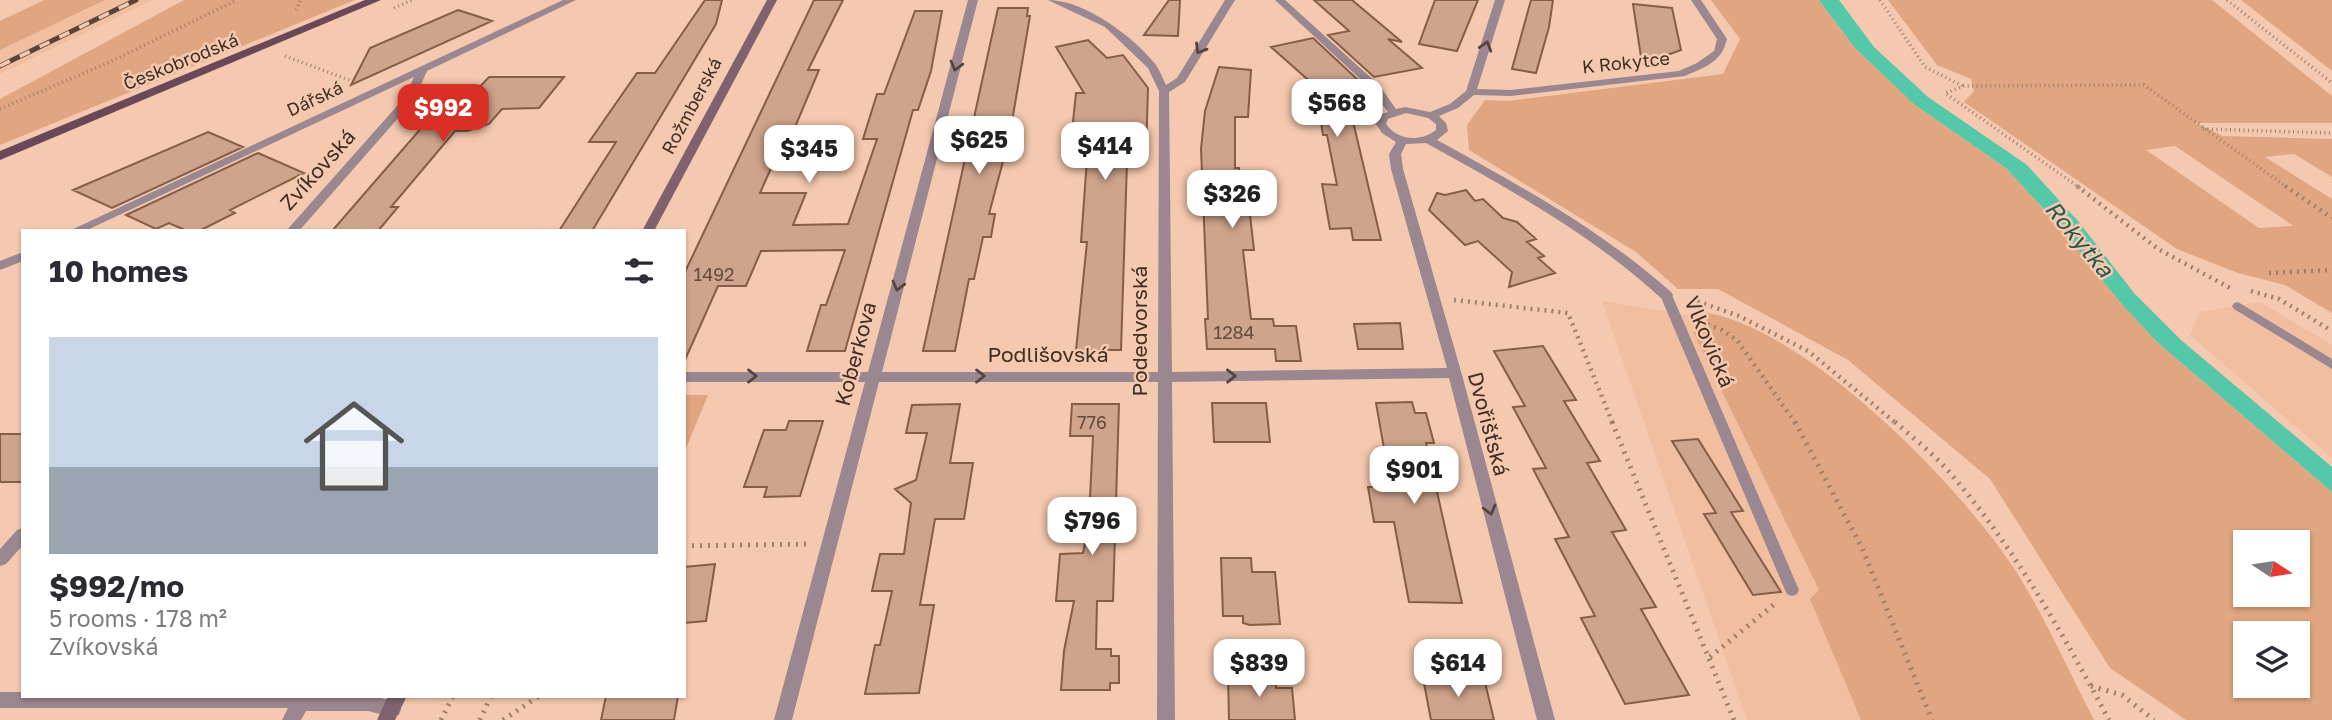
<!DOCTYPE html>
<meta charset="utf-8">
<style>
:root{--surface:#fff;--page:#f7f7f7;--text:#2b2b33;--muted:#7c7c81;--line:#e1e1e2;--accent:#d93025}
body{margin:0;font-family:"Golos Text",sans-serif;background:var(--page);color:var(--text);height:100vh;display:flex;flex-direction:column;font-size:26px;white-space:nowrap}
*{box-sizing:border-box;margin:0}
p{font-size:23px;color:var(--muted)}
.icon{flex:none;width:38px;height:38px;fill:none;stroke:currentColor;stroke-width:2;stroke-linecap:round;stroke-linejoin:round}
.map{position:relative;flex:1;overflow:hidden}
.sheet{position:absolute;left:21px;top:229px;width:665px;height:469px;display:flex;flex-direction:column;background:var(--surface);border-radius:0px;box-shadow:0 2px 5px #0004}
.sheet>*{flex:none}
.needle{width:46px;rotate:102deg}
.tools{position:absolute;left:2233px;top:530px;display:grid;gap:14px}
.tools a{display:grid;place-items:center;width:77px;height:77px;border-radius:0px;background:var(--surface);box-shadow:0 2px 5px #0004;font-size:35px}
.price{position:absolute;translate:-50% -60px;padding:0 16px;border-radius:14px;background:#fff;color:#222;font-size:23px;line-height:46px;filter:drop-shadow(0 2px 4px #0008)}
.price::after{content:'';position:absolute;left:50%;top:42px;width:21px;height:16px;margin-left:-10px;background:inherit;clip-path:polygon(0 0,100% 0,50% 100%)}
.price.on{background:var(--accent);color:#fff}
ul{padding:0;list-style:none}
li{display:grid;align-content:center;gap:14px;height:371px;padding:0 28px}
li+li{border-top:2px solid var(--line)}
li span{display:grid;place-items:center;height:217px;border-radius:0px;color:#555}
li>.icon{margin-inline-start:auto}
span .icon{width:126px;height:126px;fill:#fffc;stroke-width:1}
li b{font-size:30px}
h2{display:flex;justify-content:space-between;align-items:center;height:84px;padding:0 28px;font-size:30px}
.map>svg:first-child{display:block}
.built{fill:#f1bea0}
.green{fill:#e0a581;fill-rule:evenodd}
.water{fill:#54c8a8}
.building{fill:#cfa48c;stroke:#855e47;stroke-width:2}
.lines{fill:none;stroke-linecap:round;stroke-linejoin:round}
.path-far2{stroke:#9f806d;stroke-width:3.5;stroke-dasharray:1 3.5;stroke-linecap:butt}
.path-far1{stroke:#9f806d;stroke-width:4.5;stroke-dasharray:2 5;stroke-linecap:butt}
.path{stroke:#9f806d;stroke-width:5;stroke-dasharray:2 6;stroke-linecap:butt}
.lane{fill:#9b878f;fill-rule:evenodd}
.street{fill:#9b878f;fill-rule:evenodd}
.secondary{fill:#7f626e;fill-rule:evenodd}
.primary{fill:#6a4857;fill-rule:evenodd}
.rail-casing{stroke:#594438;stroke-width:5}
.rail{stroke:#f5c9af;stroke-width:3.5;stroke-dasharray:11;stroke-linecap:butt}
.oneway{stroke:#56443f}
.labels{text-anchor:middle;stroke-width:5;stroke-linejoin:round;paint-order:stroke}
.far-street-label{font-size:18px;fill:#3f2e24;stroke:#f5c9af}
.number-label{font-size:18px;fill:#634c3e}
.street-label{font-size:21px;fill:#3f2e24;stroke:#f5c9af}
.water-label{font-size:23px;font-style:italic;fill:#28594a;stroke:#f5c9af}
</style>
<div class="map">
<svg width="2332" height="720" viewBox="0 0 2332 720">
<rect width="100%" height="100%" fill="#f5c9af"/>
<path class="built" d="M105,0H153L0,74V50Z
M1602,301L1693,316L1694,334L1819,590L1810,599L1861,720H1747Z
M2260,302L2332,345V458L2190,335L2200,312Z"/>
<path class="green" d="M44,0H105L0,50V21Z
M184,0H355L0,145V99Z
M1711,0H1819L1855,48L1915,105L2006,168L2045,210L2121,303L2156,341L2332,492V720H2186L2110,668L1990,479L1848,360L1718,289H1678L1636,252L1469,150L1467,125L1485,100L1508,101L1723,74L1740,39ZM2245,542H2298V595H2245ZM2245,634H2298V686H2245Z
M1888,0H2212L2332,96V123H2196L2223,136L2332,139V177L2294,154L2265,157L2332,199V313L2285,285L2238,273L2177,249L1964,102L1974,91L1971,79L1937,65ZM2175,146L2292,225V226L2259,228L2146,150Z
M2241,0H2332V71Z
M1703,312C1807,328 1962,487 2017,573C2046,619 2069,672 2094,720H1861L1810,599L1819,590L1694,334L1693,316Z
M684,395H708L684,453Z"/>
<path class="water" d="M1819,0H1839L1874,47L1928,97L2027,165L2078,221L2134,293L2181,340L2332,467V492L2156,341L2121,303L2045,210L2006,168L1915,105L1855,48Z"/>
<path class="building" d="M705,0H722L716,24L592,231H559L616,142H589L637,73H655Z
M814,0H843L808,70H819L790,139H784L760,193H806L793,225L848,224L877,139H863L877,94H884L915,11H942L931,71L918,110H913L845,351H807L821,305H826L845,250L761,251L746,286H718L684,362V274Z
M1169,0H1180L1178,36L1144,35Z
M1314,0H1352L1402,42L1388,39L1422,68L1374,77L1328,35L1349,31Z
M1435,0H1478L1457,51L1419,44Z
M1531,0H1553L1549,27L1536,73L1512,69Z
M1633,4L1672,8L1681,50L1642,64Z
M998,8H1028L1027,16H1030L1009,139L989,214H995L991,237H983L974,279H969L955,351H923Z
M458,10L492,21L351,85L370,48Z
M1313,38L1358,80L1344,83L1381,240H1353L1351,228L1330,229L1322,184L1337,185L1327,135H1323L1315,86L1271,47Z
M1088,40L1107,58L1123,55L1148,88L1146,155L1133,154L1132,162H1127L1121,350H1076L1087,242H1081L1087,159H1080L1084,141H1071L1076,93H1084L1056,47Z
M1219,67L1251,70L1248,117H1235V168H1239L1242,206H1249L1254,250H1243L1251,319H1273L1274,326H1296L1301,361H1276L1275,349H1207L1205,319H1208L1201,149L1205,111Z
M489,77H564L539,108L502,109L489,124L467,131H455L391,207H398L378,231H332L436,111H453L460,108Z
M208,132L243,147L112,208L73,190Z
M258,153L304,173L230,210L235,213L199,231H187L169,223L156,229L126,215Z
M1466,190L1475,201L1483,199L1503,218L1517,222L1536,239L1527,242L1544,256L1538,258L1555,273L1509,287L1512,272L1478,241L1465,245L1429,210L1437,193L1445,195Z
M1400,323L1403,349H1358L1354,324Z
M1543,346L1576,400L1564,401L1600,461L1587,463L1626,530L1612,532L1656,607L1641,609L1689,695L1625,704L1581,618L1595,616L1555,539L1569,537L1533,469L1546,468L1513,407L1525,406L1494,351Z
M1412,402L1415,413H1426L1434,443H1426L1462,603L1409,602L1394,522H1374L1368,487H1385L1384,477H1389L1376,403Z
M1212,403H1266L1270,442H1214Z
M960,404L950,463H973L964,519H935L920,605H934L919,693L865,694L875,645H880L892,591H872L880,554H904L911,503L895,489L916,480L927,433H906L912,405Z
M1072,404H1119L1113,601H1097L1096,649H1111V656H1119V683H1110V690H1061L1064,651L1074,601H1056L1060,554L1083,553L1086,539L1088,540L1093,436H1070Z
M789,421H823L800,496L764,497L767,487H744L764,430H786Z
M0,434H23V482H0Z
M1698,439L1743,511L1731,512L1781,592L1753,595L1704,514L1716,513L1672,441Z
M1221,558H1251L1252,572H1275L1280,624L1250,625L1243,623V616H1223Z
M715,564L706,621L684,623V567Z
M1228,674H1275L1276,688H1292L1295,720H1229Z
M1423,678H1484L1494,720H1431Z
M606,696H678L674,720H601Z"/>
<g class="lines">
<path class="path-far2" d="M1880,0L1925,67L1963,86
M2227,0L2332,83
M394,8L412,0
M296,10L301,0
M285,56L352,81
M0,109L110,62L237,0
M2203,129L2332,133
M2080,188L1945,93L1964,86L2144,85L2288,188"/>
<path class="path-far1" d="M2077,186L2158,249L2232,289
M2285,186L2332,218
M2269,273L2332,270
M2251,291L2279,299L2332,331
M1691,299L1739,316L1808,351L1897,424
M1454,300L1568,313L1613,424
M1701,322L1722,330L1737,340L1796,424"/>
<path class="path" d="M1612,422L1734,720
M1795,422L1862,548L1932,720
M1895,422C1913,438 1934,454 1950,473C2014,547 2063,634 2109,720
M684,546L806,544
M1710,657L1777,602
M2091,686L2122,695L2154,720
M441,720L453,696
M480,720L491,696
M503,720L539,696"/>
<path class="lane" d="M1666,292L1672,295L1799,590L1797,594L1792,596L1787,594L1785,590L1660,295Z
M2238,302L2332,359V369L2234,309L2232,306L2234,303Z"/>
<path class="street" d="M563,0H576L427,71L414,100L299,231H286L405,97L414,77L85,231H69Z
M968,0H978L882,372H1158L1159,91L1148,68L1105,27L1048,0C1085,0 1134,37 1156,65C1160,71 1163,79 1166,85L1177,78L1225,0H1235L1185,82L1169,92L1172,372L1447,368L1391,169L1389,154L1396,142L1382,133L1376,124L1379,115L1388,112L1371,89L1275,0H1285L1379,85L1396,109L1405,107L1430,112L1450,104L1466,91L1495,0H1505L1477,89L1511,90L1679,71L1697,63L1714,51L1717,39L1691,0H1701L1727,39C1722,62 1705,67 1685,76L1511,96L1474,95L1458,108L1439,116L1446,123L1448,131L1437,140C1519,185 1600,229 1671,292L1673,295L1671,298H1661C1591,234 1509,189 1426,143L1406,144L1401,154L1403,169L1462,375L1555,720H1537L1449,378L1172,382L1175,720H1157L1158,382H879L792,720H774L865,382H684V372H868ZM1406,113L1428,118L1436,124V130C1421,142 1398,141 1386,124L1388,119Z
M23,252V261L0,270V261Z
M23,528V545L6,564L0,566V549L17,530Z
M0,692H23V696H373L399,703L401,709L399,715L392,717L368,711H306L301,720H282L288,708H0Z"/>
<path class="secondary" d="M767,0H777L654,231H642Z
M388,696H407L395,720H377Z"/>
<path class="primary" d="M365,0H381L0,160V151Z"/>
<defs>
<path id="rail" d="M0,66L136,0"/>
</defs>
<use href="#rail" class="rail-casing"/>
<use href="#rail" class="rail"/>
</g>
<defs><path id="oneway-chevron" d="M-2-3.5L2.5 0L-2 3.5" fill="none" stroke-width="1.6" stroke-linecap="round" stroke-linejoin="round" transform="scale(1.75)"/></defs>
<g class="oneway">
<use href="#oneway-chevron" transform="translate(1486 46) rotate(-73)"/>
<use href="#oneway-chevron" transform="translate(1200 49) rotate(121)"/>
<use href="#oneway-chevron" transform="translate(956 66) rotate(105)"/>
<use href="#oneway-chevron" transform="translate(898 286) rotate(105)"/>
<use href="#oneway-chevron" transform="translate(752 376)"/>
<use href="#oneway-chevron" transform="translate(980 376)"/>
<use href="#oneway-chevron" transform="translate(1231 376) rotate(-1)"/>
<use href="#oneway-chevron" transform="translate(1490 510) rotate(75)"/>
</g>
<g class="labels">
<g class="far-street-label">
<text transform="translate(181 62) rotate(-22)" y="6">Českobrodská</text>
<text transform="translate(1626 63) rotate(-6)" y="6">K Rokytce</text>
<text transform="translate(315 99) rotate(-25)" y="6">Dářská</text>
<text transform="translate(692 106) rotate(-62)" y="6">Rožmberská</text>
</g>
<g class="number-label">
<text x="714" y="281">1492</text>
<text x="1234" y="339">1284</text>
<text x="1092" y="429">776</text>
</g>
<g class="street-label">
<text transform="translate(318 170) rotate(-48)" y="7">Zvíkovská</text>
<text transform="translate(1140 331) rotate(-90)" y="7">Podedvorská</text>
<text transform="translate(1709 342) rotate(67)" y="7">Vlkovická</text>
<text transform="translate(856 354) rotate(-75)" y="7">Koberkova</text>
<text x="1048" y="362">Podlišovská</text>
<text transform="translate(1488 424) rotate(75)" y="7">Dvořišťská</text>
</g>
<g class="water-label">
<text transform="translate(2079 239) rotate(50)" y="8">Rokytka</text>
</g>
</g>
</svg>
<div class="tools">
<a><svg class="needle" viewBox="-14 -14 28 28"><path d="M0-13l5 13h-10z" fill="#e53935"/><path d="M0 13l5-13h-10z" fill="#7c7c81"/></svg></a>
<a><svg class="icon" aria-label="layers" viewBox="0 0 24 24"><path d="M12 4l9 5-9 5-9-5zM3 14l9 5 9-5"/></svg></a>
</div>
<b class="price" style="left:1337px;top:139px">$568</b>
<b class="price on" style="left:443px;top:144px">$992</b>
<b class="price" style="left:979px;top:176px">$625</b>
<b class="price" style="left:1105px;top:182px">$414</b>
<b class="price" style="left:809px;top:185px">$345</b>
<b class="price" style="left:1232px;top:230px">$326</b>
<b class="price" style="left:1414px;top:506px">$901</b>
<b class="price" style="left:1092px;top:557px">$796</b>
<b class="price" style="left:1259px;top:699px">$839</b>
<b class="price" style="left:1458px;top:699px">$614</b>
<section class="sheet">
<h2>10 homes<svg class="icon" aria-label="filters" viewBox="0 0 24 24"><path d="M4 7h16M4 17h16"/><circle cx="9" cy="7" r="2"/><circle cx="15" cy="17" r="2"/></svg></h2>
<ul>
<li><span style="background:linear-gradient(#c9d6e8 60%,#9aa5b1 0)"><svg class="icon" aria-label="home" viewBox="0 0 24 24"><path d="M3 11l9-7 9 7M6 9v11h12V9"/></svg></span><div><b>$992/mo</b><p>5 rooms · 178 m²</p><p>Zvíkovská</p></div></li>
</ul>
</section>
</div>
